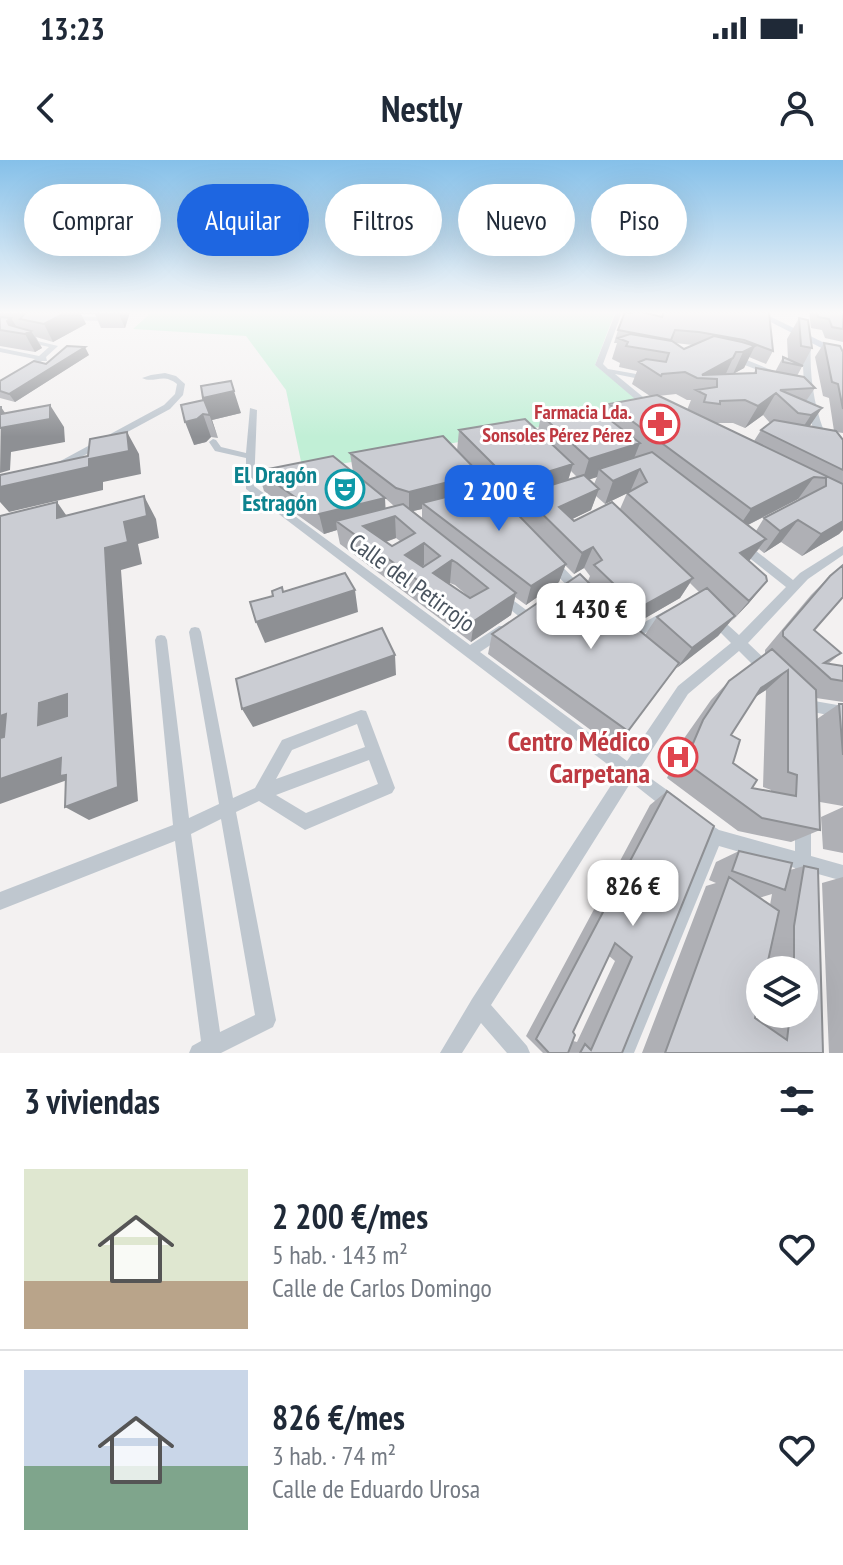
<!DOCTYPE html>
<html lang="es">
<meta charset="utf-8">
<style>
:root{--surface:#fff;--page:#f6f6f7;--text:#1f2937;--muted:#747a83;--line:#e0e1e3;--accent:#1e66e1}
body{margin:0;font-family:"PT Sans Narrow",sans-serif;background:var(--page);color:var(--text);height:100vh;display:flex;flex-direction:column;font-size:30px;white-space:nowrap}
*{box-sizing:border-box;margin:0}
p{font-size:26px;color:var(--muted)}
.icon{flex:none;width:44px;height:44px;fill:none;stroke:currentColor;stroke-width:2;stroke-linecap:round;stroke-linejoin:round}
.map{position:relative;height:893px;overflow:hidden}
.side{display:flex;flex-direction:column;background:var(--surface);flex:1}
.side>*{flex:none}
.banner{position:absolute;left:24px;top:24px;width:796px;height:72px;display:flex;gap:16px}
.controls{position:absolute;left:746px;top:796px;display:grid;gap:16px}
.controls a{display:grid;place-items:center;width:72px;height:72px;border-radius:50%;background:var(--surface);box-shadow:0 8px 32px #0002;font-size:40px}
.price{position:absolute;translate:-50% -68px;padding:0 18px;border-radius:16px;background:#fff;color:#222;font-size:26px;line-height:52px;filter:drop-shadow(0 2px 4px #0008)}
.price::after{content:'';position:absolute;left:50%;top:48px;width:24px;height:18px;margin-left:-12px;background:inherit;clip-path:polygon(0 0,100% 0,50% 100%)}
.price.selected{background:var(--accent);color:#fff}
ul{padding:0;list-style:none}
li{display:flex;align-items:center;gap:24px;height:200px;padding:0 24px}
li+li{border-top:2px solid var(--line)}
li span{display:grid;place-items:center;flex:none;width:224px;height:160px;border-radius:0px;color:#555}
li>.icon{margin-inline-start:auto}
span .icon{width:96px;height:96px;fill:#fffc;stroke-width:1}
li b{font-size:34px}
h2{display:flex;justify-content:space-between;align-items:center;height:96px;padding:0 24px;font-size:34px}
.tag{padding:0 28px;border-radius:36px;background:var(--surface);box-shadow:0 8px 32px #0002;font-size:28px;line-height:72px}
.tag.selected{background:var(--accent);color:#fff}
.status{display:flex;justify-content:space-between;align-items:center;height:56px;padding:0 40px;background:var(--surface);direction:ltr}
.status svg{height:22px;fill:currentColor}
header{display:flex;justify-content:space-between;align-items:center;height:104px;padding:0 24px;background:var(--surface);font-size:36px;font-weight:800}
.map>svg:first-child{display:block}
.green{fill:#c1efd6}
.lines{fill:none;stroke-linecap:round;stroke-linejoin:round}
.minor{fill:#bfc7cf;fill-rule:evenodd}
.major{fill:#b2becf;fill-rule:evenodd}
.wall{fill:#afb0b5;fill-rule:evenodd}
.shaded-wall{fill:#8e9094}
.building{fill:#cbcdd3;stroke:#8e9094;stroke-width:2;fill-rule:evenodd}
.labels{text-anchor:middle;stroke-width:6;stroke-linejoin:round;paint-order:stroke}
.far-health-label{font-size:20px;font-weight:bold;fill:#be3a42;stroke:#fff;text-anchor:end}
.culture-label{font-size:24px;font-weight:bold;fill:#0d838f;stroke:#fff;text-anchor:end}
.street-label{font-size:24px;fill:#49535e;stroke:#fff}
.near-health-label{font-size:28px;font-weight:bold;fill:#be3a42;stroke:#fff;text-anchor:end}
</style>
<div class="status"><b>13:23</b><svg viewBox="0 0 49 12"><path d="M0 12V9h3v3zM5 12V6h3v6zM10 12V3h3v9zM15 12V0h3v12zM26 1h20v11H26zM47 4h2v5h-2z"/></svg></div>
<header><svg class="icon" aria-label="back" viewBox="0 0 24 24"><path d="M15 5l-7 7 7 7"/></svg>Nestly<svg class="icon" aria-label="person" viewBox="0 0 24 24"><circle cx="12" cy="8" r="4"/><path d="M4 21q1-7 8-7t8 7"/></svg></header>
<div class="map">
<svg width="843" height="893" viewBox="0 0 843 893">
<rect width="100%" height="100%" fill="#f3f1f1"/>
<path class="green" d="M152,152H615L595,205L647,247L303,311L286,230L246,176L133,169Z"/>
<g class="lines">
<path class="minor" d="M111,152H117L107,161L67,160L64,158L67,156L105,157Z
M616,152H622L603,204L608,209L653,217V221H650L615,214L654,246V250H648L595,205Z
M25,178L58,186L46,197L47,201H42L0,230V224L35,199L0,192V188L39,196L49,187L23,181L21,180Z
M807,180L811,182C809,216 814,249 828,281L824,284C804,269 802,206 803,182Z
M731,196H737L781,214L774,216L731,200Z
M165,213L176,216L185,224L183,235L170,249L59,309H53V305L164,245L175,234L177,224C163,212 154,224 142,218L151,215Z
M250,248L257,250L254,326L470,485L499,466H507L509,470L507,474L480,492L627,601L678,526L731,483L710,462L708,459L710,456H718L739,475L786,427L738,389L737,386L738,383H746L793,420L800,413L843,386V395L808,419L748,483L772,506L774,510L772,514L767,516L762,514L739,491L688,534L639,610L681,640L683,646L681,652L675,654L669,652L631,622L491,845L527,886L530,893H507L481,863L462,893H440L472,839L619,613L246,329V298L215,291L209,282L213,279L216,280L221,287L246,293Z
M551,398L555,399L584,429L586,432L584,435H576L547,405L545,402Z
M502,432L529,452L531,455L529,458H521L498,440L496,437L498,434Z
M667,450L671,452L673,455L671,458L632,481L628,482L624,481L622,477L624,473Z
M195,467L199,468L201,472L233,638L255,628L282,580L361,550L366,551L368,556L395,628L392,633L305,670L259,641L236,652L276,860L273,867L221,893H189L192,886L201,881L175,681L0,750V732L173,665L155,480L157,476L161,475L165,476L167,480L189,658L219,644L189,472L191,468ZM357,564L365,587L276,619L292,590ZM369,600L378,624L306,653L276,635ZM221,659L255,855L220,872L191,674Z
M803,539L843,546V558L798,549L796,545L798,541Z
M803,656L809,658L811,664V696L843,705V721L811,712L809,716L803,718L797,716L795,708L719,686L634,893H614L705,680L693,671L691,665L693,659L699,657L719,670L795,691V664L797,658Z"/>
<path class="major" d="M751,152H761L843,192V199Z"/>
</g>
<path class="wall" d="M0,152H130L125,168H101L95,154H81L86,164L53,182L36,177L42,188L35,192L0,186Z
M663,152L773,191L766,204L749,197L744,208L733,214L754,213L756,208L775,212L783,197L788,199L787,179L799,158L812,188L797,216L815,228L806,241L822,248L809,266L834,271L829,238L823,236L815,197L824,183L843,192V273L836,272L843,280V370L839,374L802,396L781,382L764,393L759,389L749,401V443L731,461L718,476L676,508L615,588L488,494L492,474L588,421L590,416L584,408L574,414L565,405L559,422L526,445L515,437L511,455L471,482L340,384L337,370L324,374L264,331L258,311L353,312L350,293L457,291L459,270L538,271L541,255L605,256L609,244L650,236L632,224L637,211L619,207L620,203L612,199L617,183H614L618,170L662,157ZM675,183L693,185L684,189ZM676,234L687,240H691L687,250L658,236ZM763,255L770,263L761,270L754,281L716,263H733L745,268ZM571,311L577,317L568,320ZM479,316L489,326L478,329ZM597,317L594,324L589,319ZM627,333L620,349L574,361L572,359L591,350L596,336L605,344ZM385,338L394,346L385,348ZM798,339L801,340L764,358L756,371L748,365ZM520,342L518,355L509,345ZM422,349V358L413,351ZM396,378L400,381L392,386L386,382ZM450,423L455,425L470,438L449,424ZM690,423L699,432L657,457L645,475L633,465L680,438Z
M809,152H843V182L825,178L822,170L811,168Z
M89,195L15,242L0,238V221L46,204Z
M204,240L241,253L212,260L218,278L211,277L206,282L194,285Z
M843,405V438L814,470L841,493L828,504L843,506V542L816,538L817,559L839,544H843V646L820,642L817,582L820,670L791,682L738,671L667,618L685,577L711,540L729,521L765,495V490L811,435L830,416ZM766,530L763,627L771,630V632L752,628L733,603L731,575L755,537Z
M667,631L714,666L622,893H543L526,876L650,645ZM646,725L651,729L650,732L644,728ZM609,796L615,801L577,882L573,881V872Z
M843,647V693L823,689L821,657Z
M739,691L790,710L804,706L823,893H642L706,726L716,723L709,720L716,702ZM772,734L770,745L759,738ZM760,810H804V854H760V839L757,859L755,858Z
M843,717V893H829L822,723Z"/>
<path class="shaded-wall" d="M67,152H80L86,164L53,182L44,164Z
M118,152H130L125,168Z
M11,158L21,174L13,172L7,161Z
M31,171L42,188L35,192L25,174Z
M755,186L744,208L733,214L743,192Z
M85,187L89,195L15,242L9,234Z
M733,198L723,220L702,215Z
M234,231L241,253L212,260L218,278L203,238Z
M776,233L763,255L745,268L758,246Z
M50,245L64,267L65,282L11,292L10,310L0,313L1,247L14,266Z
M822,248L807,270L796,278L811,255Z
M203,254L211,277L206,282L194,285L185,262Z
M127,272L139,294L141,314L103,322V330L9,352L0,342V327L89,299Z
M640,283L631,306L599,309L597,317L582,322L589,299Z
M573,304L566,327L522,334L520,342L508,346L512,323Z
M640,309L630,332L605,344L613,321Z
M480,314L477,334L422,343V349L409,352V332Z
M814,317L798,339L736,371L751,349Z
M599,329L591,350L556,367L559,347Z
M144,336L156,359L159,378L138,384L142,404L121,410L138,641L89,660L65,647L105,388Z
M385,338L386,357L336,361L337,370L324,374L319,354Z
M57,342L73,365L57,358Z
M395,356L396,378L371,387L363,366Z
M798,360L781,382L764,393L780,371Z
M843,361V370L839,374L802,396L821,374Z
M766,379L749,401L740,393Z
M424,383V405L409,415L405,395Z
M593,387L584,408L574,414L582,393Z
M452,400L450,423L435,433L433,413Z
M566,404L559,422L526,445L531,426Z
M693,418L680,438L628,468L639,448Z
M767,421L749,443L731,462L749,441Z
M355,430L358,452L265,483L256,462Z
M516,433L511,455L471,482L474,461Z
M735,456L718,476L677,508L692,488Z
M395,495L396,515L253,567L242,549Z
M788,510L766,530L740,547L761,528Z
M67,534L89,552L38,565L39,543Z
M6,554L32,572L0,601V556Z
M61,598L84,614L0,644V619Z"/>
<path class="building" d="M22,152H67L44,164L20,159L25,153Z
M625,152L632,153V152H643L662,157L664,152H769L773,191L744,180L699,172L675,170L671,180L618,170Z
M817,152H843V169L832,167L829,159L818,157Z
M0,157L11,158L7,161L9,165L31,171L25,174L0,170Z
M799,158L808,160L812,188L801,186Z
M630,174L672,181L684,189L714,176L742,182L755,186L743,192H736L733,198L702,215L756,213V208L804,217L815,228L780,230L822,248L811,255L798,253L776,233L758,246L745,240L720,241V244L704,242L706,235L696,230L717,227V219L697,218L685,212L662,214L661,216L639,202L646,199L666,202L669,193L626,186L628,182L618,178Z
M824,183L840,186L843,192V249L838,224L832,222Z
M67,186L85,187L9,234L0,231V221L34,201L46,204Z
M783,197L803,206L783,202Z
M231,221L234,231L203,238L201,226Z
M657,235L843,324V361L821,374L798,360L780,371L764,358L826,326V318L814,317L751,349L609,244Z
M204,240L210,255L203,254L197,259L185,262L181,245Z
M50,245V259L0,268V247H1V254Z
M582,248L587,257L601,253L640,283L589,299L541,255Z
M525,259L573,304L512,323L459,270Z
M774,260L836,271L843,280V310L761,270Z
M127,272L129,291L89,299V307L0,327V315L88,296L90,279Z
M443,276L480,314L409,332L396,328L350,293Z
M652,292L766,379L740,393L766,416L767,421L749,441L627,333L647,322L640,309L613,321L599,309Z
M333,296L385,338L319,354L258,311Z
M584,315L599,329L559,347L574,361L612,342L693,418L639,448L594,405L602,400L593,387L582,393L522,334Z
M490,326L566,404L531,426L422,343Z
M144,336L147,356L124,362L128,382L105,388L118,627L65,647L66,615L60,616L61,598L0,619V578L4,577L6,554L0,556V356L57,342V358ZM67,534V556L38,565L39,543Z
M403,344L516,433L474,461L336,361ZM395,356L415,373L392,386L363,366ZM424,383L440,396L423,407L405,395ZM452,400L457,403L488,428L470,438L433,413Z
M843,405V437L814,470L841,493L824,503L843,506V521L831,519L783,476V471L830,416Z
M345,413L355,430L256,462L250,442L273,436L272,431L282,427L283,432Z
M580,414L623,457L679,503L628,571L492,474Z
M707,428L735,456L692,488L657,457Z
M382,468L395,495L242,549L236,519Z
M772,489L816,530L820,670L762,658L685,602L703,560L729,521ZM788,510V612L797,615L796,636L752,628L757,620L733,603L740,580L731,575L761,528Z
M839,544H843V595Z
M667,631L714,666L622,893H580L585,884L591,890L632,797L615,783L573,872L575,875L568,893H549L536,879ZM654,708L670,720L661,741L644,728Z
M739,691L792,703L785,730L732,711Z
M804,706L818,709L823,893H665L729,717L779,751L766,810H760V835L755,858L787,880L790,854H804V810H794V766Z"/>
<linearGradient id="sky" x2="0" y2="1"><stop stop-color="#85c0e9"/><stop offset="0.55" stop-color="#faf9f9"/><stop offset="1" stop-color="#faf9f9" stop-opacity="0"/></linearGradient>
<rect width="843" height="277" fill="url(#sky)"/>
<defs>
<symbol id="pharmacy-ring" viewBox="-11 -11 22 22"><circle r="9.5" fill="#fff" stroke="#e0444e" stroke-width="1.5"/><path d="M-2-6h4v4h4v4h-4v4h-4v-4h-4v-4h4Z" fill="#e0444e"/></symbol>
<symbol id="theatre-ring" viewBox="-11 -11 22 22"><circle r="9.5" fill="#fff" stroke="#0f9aa8" stroke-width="1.5"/><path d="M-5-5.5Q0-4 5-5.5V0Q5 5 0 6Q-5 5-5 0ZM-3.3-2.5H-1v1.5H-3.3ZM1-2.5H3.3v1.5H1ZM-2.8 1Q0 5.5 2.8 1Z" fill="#0f9aa8"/></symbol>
<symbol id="hospital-ring" viewBox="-11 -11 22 22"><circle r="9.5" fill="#fff" stroke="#e0444e" stroke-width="1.5"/><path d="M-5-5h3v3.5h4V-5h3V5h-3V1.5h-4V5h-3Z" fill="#e0444e"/></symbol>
</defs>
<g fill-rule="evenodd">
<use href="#pharmacy-ring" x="638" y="242" width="44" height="44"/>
<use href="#theatre-ring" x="323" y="307" width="44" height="44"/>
<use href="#hospital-ring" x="656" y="575" width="44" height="44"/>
</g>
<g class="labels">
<g class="far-health-label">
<text x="632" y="259">Farmacia Lda.<tspan x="632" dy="23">Sonsoles Pérez Pérez</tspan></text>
</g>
<g class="culture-label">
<text x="317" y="323">El Dragón<tspan x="317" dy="28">Estragón</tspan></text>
</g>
<g class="street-label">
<text transform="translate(412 423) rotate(36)" y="8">Calle del Petirrojo</text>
</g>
<g class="near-health-label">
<text x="650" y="591">Centro Médico<tspan x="650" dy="32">Carpetana</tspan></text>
</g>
</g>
</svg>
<div class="controls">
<a><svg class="icon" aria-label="layers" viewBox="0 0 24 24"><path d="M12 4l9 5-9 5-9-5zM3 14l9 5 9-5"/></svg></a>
</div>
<b class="price selected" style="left:499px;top:373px">2 200 €</b>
<b class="price" style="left:591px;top:491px">1 430 €</b>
<b class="price" style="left:633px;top:768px">826 €</b>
<div class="banner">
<a class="tag">Comprar</a>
<a class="tag selected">Alquilar</a>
<a class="tag">Filtros</a>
<a class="tag">Nuevo</a>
<a class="tag">Piso</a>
</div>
</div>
<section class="side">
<h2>3 viviendas<svg class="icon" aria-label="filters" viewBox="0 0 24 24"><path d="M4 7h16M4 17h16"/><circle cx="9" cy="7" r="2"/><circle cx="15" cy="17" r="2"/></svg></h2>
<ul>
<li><span style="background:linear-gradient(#dfe7d0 70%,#b9a48a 0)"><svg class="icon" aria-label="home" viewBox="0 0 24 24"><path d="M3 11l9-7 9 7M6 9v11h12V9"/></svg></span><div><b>2 200 €/mes</b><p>5 hab. · 143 m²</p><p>Calle de Carlos Domingo</p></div><svg class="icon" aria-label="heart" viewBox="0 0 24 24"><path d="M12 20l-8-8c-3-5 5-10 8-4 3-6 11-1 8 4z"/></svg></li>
<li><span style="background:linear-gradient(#c9d6e8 60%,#7fa58c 0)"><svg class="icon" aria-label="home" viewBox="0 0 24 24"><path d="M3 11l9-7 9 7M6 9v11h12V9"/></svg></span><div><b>826 €/mes</b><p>3 hab. · 74 m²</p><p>Calle de Eduardo Urosa</p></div><svg class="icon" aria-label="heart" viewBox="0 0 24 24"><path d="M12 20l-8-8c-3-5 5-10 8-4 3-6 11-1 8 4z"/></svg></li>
</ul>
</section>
